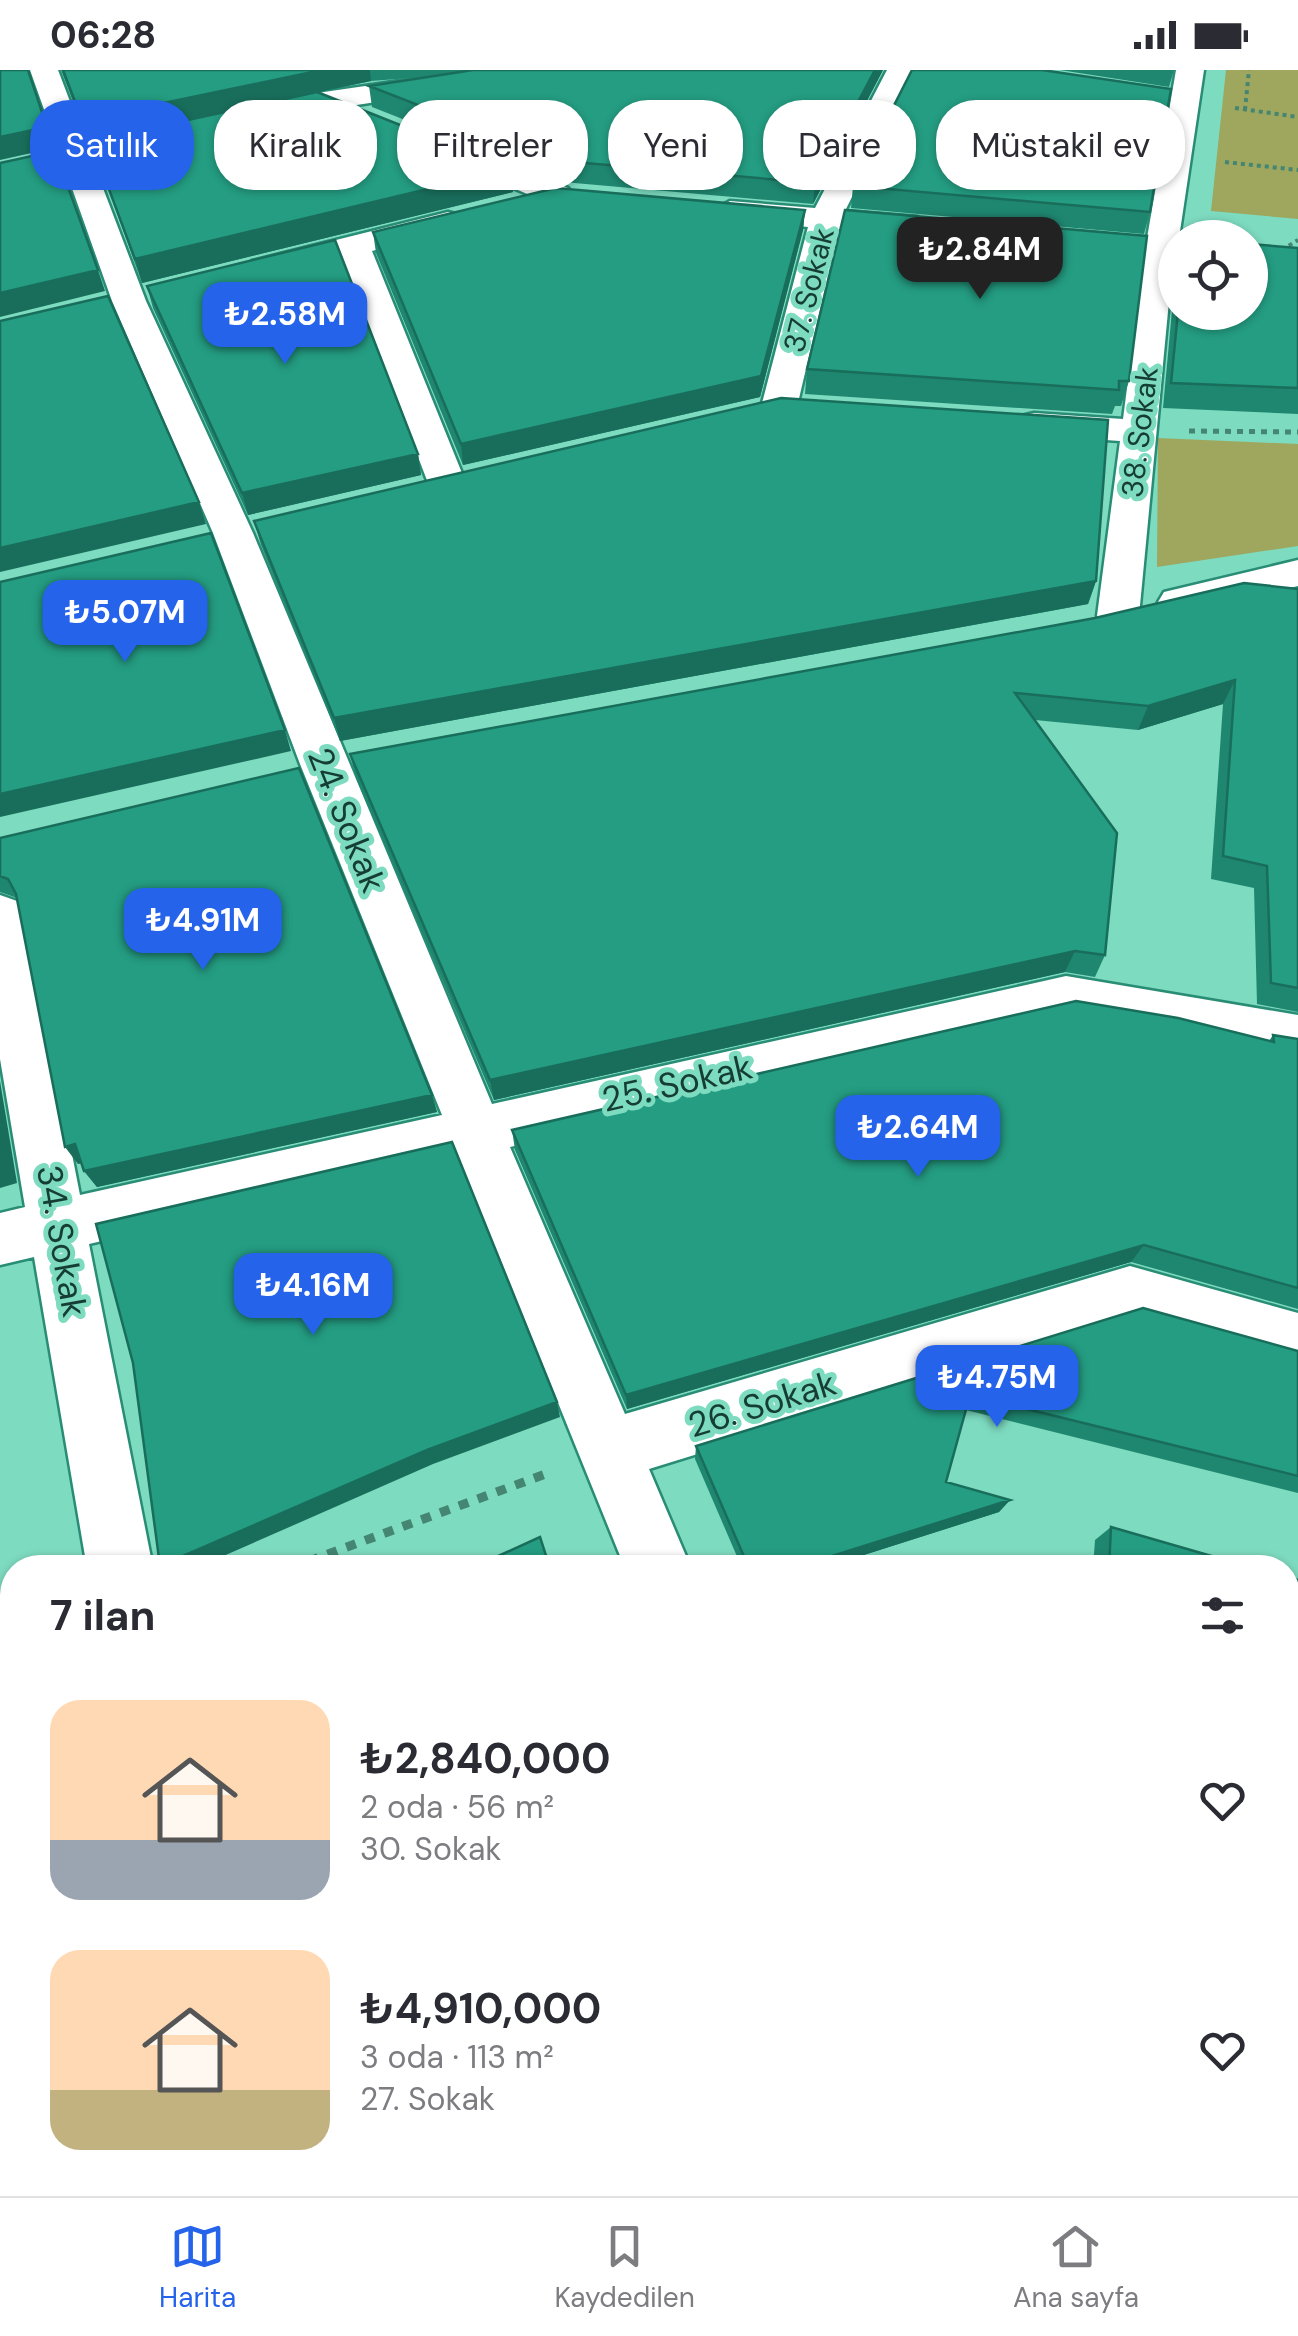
<!DOCTYPE html>
<html lang="tr">
<meta charset="utf-8">
<style>
:root{--surface:#fff;--page:#f2f2f3;--text:#2b2b33;--muted:#7c7c81;--line:#e1e1e2;--accent:#2563eb}
body{margin:0;font-family:"DM Sans",sans-serif;background:var(--page);color:var(--text);height:100vh;display:flex;flex-direction:column;font-size:38px;white-space:nowrap}
*{box-sizing:border-box;margin:0}
p{font-size:32px;color:var(--muted)}
.icon{flex:none;width:55px;height:55px;fill:none;stroke:currentColor;stroke-width:2;stroke-linecap:round;stroke-linejoin:round}
.map{position:relative;flex:1;overflow:hidden}
.details{position:absolute;left:0px;top:1485px;width:1300px;height:642px;display:flex;flex-direction:column;background:var(--surface);border-radius:40px 40px 0 0;box-shadow:0 2px 8px #0004}
.details>*{flex:none}
.banner{position:absolute;left:30px;top:30px;width:1240px;height:90px;display:flex;gap:20px}
.fabs{position:absolute;left:1158px;top:150px;display:grid;gap:20px}
.fabs a{display:grid;place-items:center;width:110px;height:110px;border-radius:50%;background:var(--surface);box-shadow:0 2px 8px #0004;font-size:50px}
.price{position:absolute;translate:-50% -85px;padding:0 22px;border-radius:20px;background:var(--accent);color:#fff;font-size:32px;line-height:65px;filter:drop-shadow(0 2px 5px #0008)}
.price::after{content:'';position:absolute;left:50%;top:60px;width:30px;height:22px;margin-left:-15px;background:inherit;clip-path:polygon(0 0,100% 0,50% 100%)}
.price.current{background:#222;color:#fff}
ul{padding:0;list-style:none}
li{display:flex;align-items:center;gap:30px;height:250px;padding:0 50px}
li span{display:grid;place-items:center;flex:none;width:280px;height:200px;border-radius:30px;color:#555}
li>.icon{margin-inline-start:auto}
span .icon{width:120px;height:120px;fill:#fffc;stroke-width:1}
li b{font-size:42px}
h2{display:flex;justify-content:space-between;align-items:center;height:120px;padding:0 50px;font-size:42px}
.chip{padding:0 35px;border-radius:40px;background:var(--surface);box-shadow:0 2px 8px #0004;font-size:35px;line-height:90px}
.chip.current{background:var(--accent);color:#fff}
.status{display:flex;justify-content:space-between;align-items:center;height:70px;padding:0 50px;background:var(--surface);direction:ltr}
.status svg{height:28px;fill:currentColor}
.dock{display:flex;justify-content:space-around;align-items:center;height:140px;border-top:2px solid var(--line);background:var(--surface);font-size:28px;color:var(--muted)}
.dock a{display:grid;justify-items:center;gap:5px}
.dock .current{color:var(--accent)}
.map>svg:first-child{display:block}
.green{fill:#9fa65d}
.lines{fill:none;stroke-linecap:round;stroke-linejoin:round}
.stream{fill:#9281cc;fill-rule:evenodd}
.service-casing{stroke:#298d75;stroke-width:5}
.minor-casing{stroke:#298d75;stroke-width:5}
.path-far2{stroke:#458673;stroke-width:4;stroke-dasharray:4 4;stroke-linecap:butt}
.path-far1{stroke:#458673;stroke-width:5;stroke-dasharray:6 6;stroke-linecap:butt}
.path{stroke:#458673;stroke-width:9;stroke-dasharray:10 10;stroke-linecap:butt}
.service{fill:#fff;fill-rule:evenodd}
.minor{fill:#fff;fill-rule:evenodd}
.wall{fill:#1f8770}
.shaded-wall{fill:#196e5b}
.building{fill:#249d82;stroke:#196e5b;stroke-width:2.5}
.labels{text-anchor:middle;stroke-width:10;stroke-linejoin:round;paint-order:stroke}
.far-street-label{font-size:30px;fill:#153d32;stroke:#7ddbc0}
.street-label{font-size:35px;fill:#153d32;stroke:#7ddbc0}
</style>
<div class="status"><b>06:28</b><svg viewBox="0 0 49 12"><path d="M0 12V9h3v3zM5 12V6h3v6zM10 12V3h3v9zM15 12V0h3v12zM26 1h20v11H26zM47 4h2v5h-2z"/></svg></div>
<div class="map">
<svg width="1298" height="2126" viewBox="0 0 1298 2126">
<rect width="100%" height="100%" fill="#7ddbc0"/>
<path class="green" d="M1226,0H1298V149L1211,141Z
M1158,368L1298,374V476L1157,497Z"/>
<g class="lines">
<path class="stream" d="M0,2053L10,2058L12,2063V2115H24L12,2123L0,2115Z"/>
<defs>
<path id="service" d="M1288,1733L1298,1736V1782L1288,1779Z
M1182,2115H1284L1288,2126H1187Z"/>
<path id="minor" d="M30,0H58L146,231L253,463L492,1034L1066,906L1298,945V989L1066,948L510,1077L625,1344L1130,1196L1298,1243V1299L1130,1250L649,1399L691,1498H625L459,1088L89,1174L153,1498H87L34,1187L0,1195V1143L25,1137L0,989V825L17,831L25,844L80,1125L442,1045L300,694L213,463L112,231Z
M475,0H546L532,8L324,40L262,54L247,45L252,39L324,22Z
M887,0H915L845,141L918,147L934,157L918,167L839,159L797,337L792,345H766L761,337L808,157L730,149L714,140L730,131L815,138Z
M1176,0H1204L1179,168H1175L1139,546L1133,556L1118,560L1103,556L1097,546L1120,371L1034,365L1021,362L1015,354L1021,346L1034,343L1123,349L1144,187L1073,181L1057,171L1073,161L1147,168Z
M444,69L568,118L573,125L557,134L546,132L433,84L429,78Z
M448,142L459,145L464,152L459,159L372,181L466,413L461,421H433L428,413L342,188L264,208L252,205L247,198L252,191Z
M1298,490V516L1179,545L1164,542L1158,532L1164,522Z
M169,2115H251L253,2126H171Z
M840,2115H922L926,2126H844Z"/>
</defs>
<use href="#service" class="service-casing"/>
<use href="#minor" class="minor-casing"/>
<path class="path-far2" d="M1235,38L1298,47
M1245,40L1249,0
M1225,92L1298,100
M1282,180L1298,170"/>
<path class="path-far1" d="M1189,361L1298,362"/>
<path class="path" d="M290,1498L551,1402"/>
<use href="#service" class="service"/>
<use href="#minor" class="minor"/>
</g>
<path class="wall" d="M61,0H883L813,134L563,112L372,37L369,16L437,6L371,11L318,22L511,99L513,122L142,213L91,71L204,46L88,71Z
M1060,0H1174L1169,17Z
M853,116L1150,142L1144,164L851,138Z
M805,140L803,160L760,327L463,395L376,183L373,162Z
M1298,178V344L1163,338L1175,208V242H1250Z
M147,216L418,384L421,405L248,445L153,238Z
M807,299L1129,311L1121,336H1115L1112,344L805,324Z
M254,451L1096,511L1088,534L340,671L261,475Z
M1298,519V942L1257,934L1254,818L1211,809L1223,634L1138,660L1035,650L1105,885L1095,907L1065,902L494,1030L356,708L350,684Z
M0,768L432,1025L437,1042L97,1117L84,1101L81,1093L78,1094L17,828L0,822Z
M1273,965L1298,969V1239L1131,1192L627,1339L515,1080L512,1060L1269,971Z
M1143,1238L1298,1281V1423L966,1340L946,1412L1010,1430L999,1442L823,1498H742L695,1389L696,1376Z
M1111,1457L1253,1498H1093L1095,1470Z
M1288,1507L1298,1510V1714L1288,1711Z
M767,2116L771,2126H743Z"/>
<path class="shaded-wall" d="M322,0H370L371,11L88,71L82,50Z
M875,0H883L813,134L815,113Z
M47,57L54,78L0,90V67Z
M511,99L513,122L142,213L135,189Z
M805,140L803,160L760,327L463,395L461,374Z
M98,200L105,221L0,247V223Z
M418,384L421,405L248,445L242,423Z
M199,432L206,454L0,502V478Z
M1096,511L1088,534L340,671L334,648Z
M1235,610L1223,634L1138,660L1148,636Z
M285,660L291,681L0,747V724Z
M1075,881L1065,902L494,1030L490,1010Z
M0,1011L17,1113L0,1118Z
M432,1025L437,1042L97,1117L84,1101Z
M75,1074L88,1091L78,1094L65,1077Z
M1144,1175L1131,1192L627,1339L626,1325Z
M557,1332L560,1347L433,1394L196,1498H163L160,1496L427,1380Z
M1010,1430L999,1442L823,1498H794Z
M12,1757V1765L0,1769V1761Z"/>
<path class="building" d="M0,0H28L47,57L0,67Z
M63,0H322L82,50Z
M473,0H875L815,113L562,91L369,16Z
M912,0H1042L1171,19L1150,142L853,116Z
M317,22L511,99L135,189L91,71Z
M55,81L98,200L0,223V93Z
M556,118L805,140L761,306L461,374L373,162Z
M845,140L1147,166L1129,311H1119V320L807,299Z
M335,170L418,384L242,423L147,216Z
M1250,174L1298,178V318L1171,313L1178,242H1250Z
M108,226L199,432L0,478V251Z
M781,328L1108,350L1096,511L334,648L254,451Z
M211,463L285,660L0,724V512Z
M1244,513L1298,519V918L1271,913L1267,796L1223,786L1235,610L1148,636L1015,623L1117,763L1105,885L1075,881L490,1010L350,684L1095,548Z
M299,698L432,1025L84,1101L75,1074L65,1077L16,824L8,809L0,806V768Z
M1076,931L1178,948L1274,972L1273,965L1298,969V1218L1144,1175L626,1325L512,1060Z
M452,1072L557,1332L427,1380L160,1496L133,1293L96,1154Z
M1143,1238L1298,1281V1406L970,1325L946,1412L1010,1430L794,1498H749L696,1376Z
M1111,1457L1253,1498H1109Z
M540,1467L550,1498H472Z
M1288,1507L1298,1510V1701L1288,1698Z
M12,1596V1757L0,1761V1599Z
M265,2115H531L508,2126H265Z"/>
<g class="labels">
<g class="far-street-label">
<text transform="translate(809 220) rotate(-76)" y="10">37. Sokak</text>
<text transform="translate(1140 362) rotate(-83)" y="10">38. Sokak</text>
</g>
<g class="street-label">
<text transform="translate(347 750) rotate(68)" y="12">24. Sokak</text>
<text transform="translate(677 1013) rotate(-13)" y="12">25. Sokak</text>
<text transform="translate(62 1171) rotate(80)" y="12">34. Sokak</text>
<text transform="translate(762 1334) rotate(-17)" y="12">26. Sokak</text>
</g>
</g>
</svg>
<div class="fabs">
<a><svg class="icon" aria-label="locate" viewBox="0 0 24 24"><circle cx="12" cy="12" r="6"/><path d="M12 2v4M12 18v4M2 12h4M18 12h4"/></svg></a>
</div>
<b class="price current" style="left:980px;top:232px">₺2.84M</b>
<b class="price" style="left:285px;top:297px">₺2.58M</b>
<b class="price" style="left:125px;top:595px">₺5.07M</b>
<b class="price" style="left:203px;top:903px">₺4.91M</b>
<b class="price" style="left:918px;top:1110px">₺2.64M</b>
<b class="price" style="left:313px;top:1268px">₺4.16M</b>
<b class="price" style="left:997px;top:1360px">₺4.75M</b>
<div class="banner">
<a class="chip current">Satılık</a>
<a class="chip">Kiralık</a>
<a class="chip">Filtreler</a>
<a class="chip">Yeni</a>
<a class="chip">Daire</a>
<a class="chip">Müstakil ev</a>
</div>
<section class="details">
<h2>7 ilan<svg class="icon" aria-label="filters" viewBox="0 0 24 24"><path d="M4 7h16M4 17h16"/><circle cx="9" cy="7" r="2"/><circle cx="15" cy="17" r="2"/></svg></h2>
<ul>
<li><span style="background:linear-gradient(#ffd9b3 70%,#9aa5b1 0)"><svg class="icon" aria-label="home" viewBox="0 0 24 24"><path d="M3 11l9-7 9 7M6 9v11h12V9"/></svg></span><div><b>₺2,840,000</b><p>2 oda · 56 m²</p><p>30. Sokak</p></div><svg class="icon" aria-label="heart" viewBox="0 0 24 24"><path d="M12 20l-8-8c-3-5 5-10 8-4 3-6 11-1 8 4z"/></svg></li>
<li><span style="background:linear-gradient(#ffd9b3 70%,#c2b280 0)"><svg class="icon" aria-label="home" viewBox="0 0 24 24"><path d="M3 11l9-7 9 7M6 9v11h12V9"/></svg></span><div><b>₺4,910,000</b><p>3 oda · 113 m²</p><p>27. Sokak</p></div><svg class="icon" aria-label="heart" viewBox="0 0 24 24"><path d="M12 20l-8-8c-3-5 5-10 8-4 3-6 11-1 8 4z"/></svg></li>
</ul>
</section>
</div>
<nav class="dock">
<a class="current"><svg class="icon" aria-label="map" viewBox="0 0 24 24"><path d="M3 6l6-2 6 2 6-2v14l-6 2-6-2-6 2zM9 4v14M15 6v14"/></svg>Harita</a>
<a><svg class="icon" aria-label="saved" viewBox="0 0 24 24"><path d="M7 4h10v16l-5-4-5 4z"/></svg>Kaydedilen</a>
<a><svg class="icon" aria-label="home" viewBox="0 0 24 24"><path d="M3 11l9-7 9 7M6 9v11h12V9"/></svg>Ana sayfa</a>
</nav>
